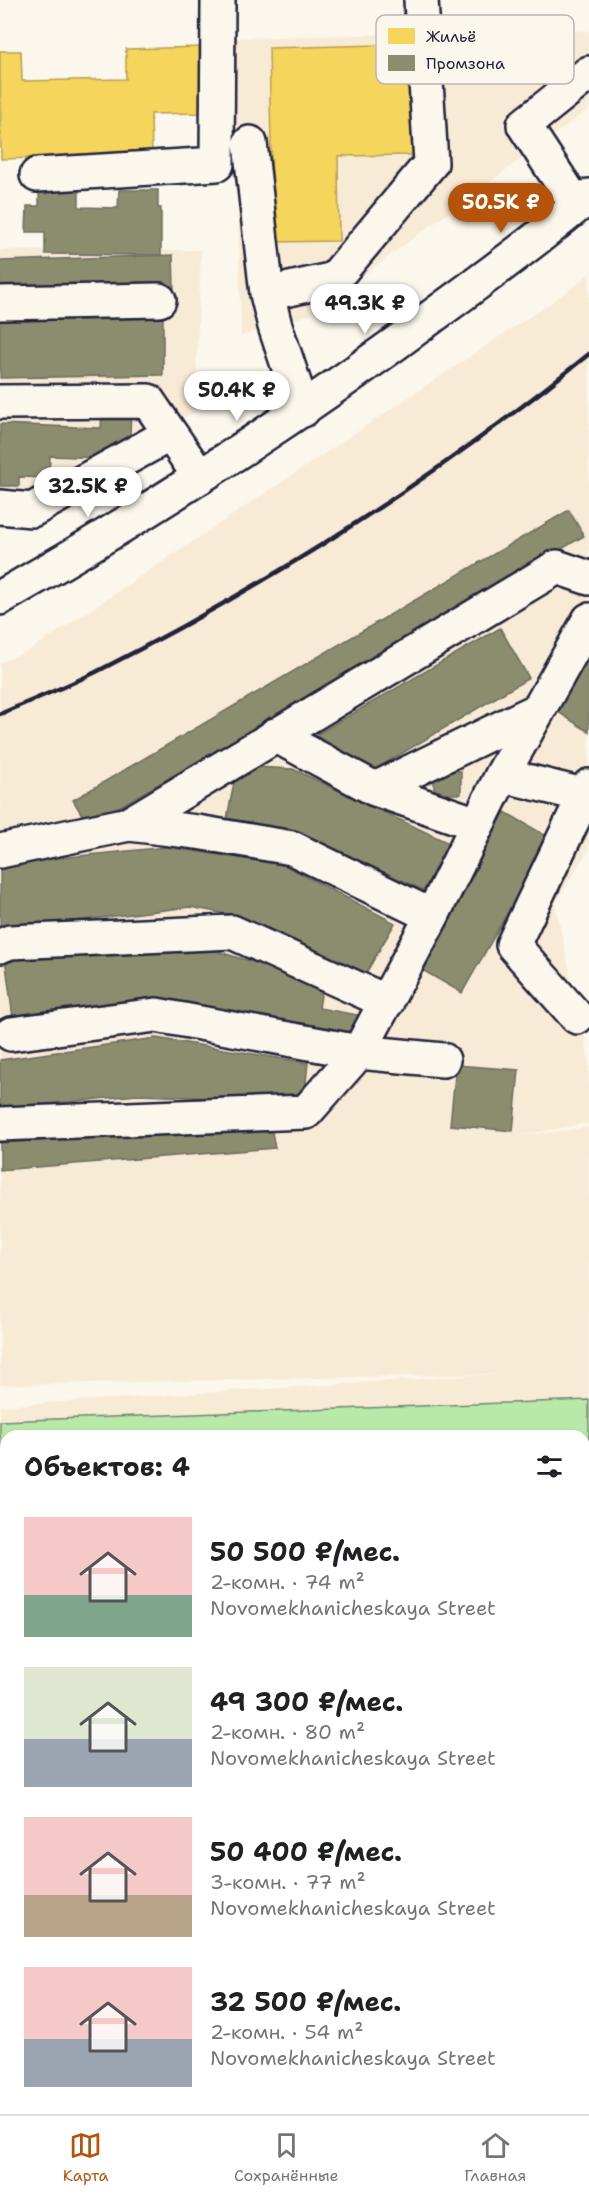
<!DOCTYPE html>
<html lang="ru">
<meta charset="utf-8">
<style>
:root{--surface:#fff;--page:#f6f6f6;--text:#202124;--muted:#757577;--line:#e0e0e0;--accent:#b45309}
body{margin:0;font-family:"Shantell Sans",sans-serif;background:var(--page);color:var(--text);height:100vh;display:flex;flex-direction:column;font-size:22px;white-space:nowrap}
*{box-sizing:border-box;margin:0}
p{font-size:20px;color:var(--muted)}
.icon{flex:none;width:33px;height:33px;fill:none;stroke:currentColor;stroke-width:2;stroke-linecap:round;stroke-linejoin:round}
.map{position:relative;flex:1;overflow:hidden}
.panel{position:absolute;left:0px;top:1430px;width:590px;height:686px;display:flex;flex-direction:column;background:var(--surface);border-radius:18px 18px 0 0;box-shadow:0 2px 4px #0004}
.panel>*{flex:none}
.price{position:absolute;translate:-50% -51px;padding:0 14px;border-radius:21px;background:#fff;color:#222;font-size:20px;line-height:39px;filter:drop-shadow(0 2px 3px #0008)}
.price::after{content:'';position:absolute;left:50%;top:36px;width:18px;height:14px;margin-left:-9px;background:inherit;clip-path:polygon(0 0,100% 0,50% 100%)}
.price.selected{background:var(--accent);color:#fff}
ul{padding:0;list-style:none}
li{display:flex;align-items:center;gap:18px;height:150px;padding:0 24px}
li span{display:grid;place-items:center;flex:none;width:168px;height:120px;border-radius:0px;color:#555}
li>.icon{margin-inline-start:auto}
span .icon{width:72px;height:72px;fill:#fffc;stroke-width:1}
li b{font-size:26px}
h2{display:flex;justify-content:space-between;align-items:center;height:72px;padding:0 24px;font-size:26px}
.dock{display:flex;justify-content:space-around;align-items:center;height:84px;border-top:2px solid var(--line);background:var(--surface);font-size:16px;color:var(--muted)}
.dock a{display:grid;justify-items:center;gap:3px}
.dock .selected{color:var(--accent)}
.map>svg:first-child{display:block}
.built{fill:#f8ebd6;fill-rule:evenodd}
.green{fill:#b9e9a8;stroke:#6e8672;stroke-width:1.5}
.homes{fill:#f6d55c;stroke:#b69f52;stroke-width:1.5}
.industry{fill:#8c8c6e;stroke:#6c6c5f;stroke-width:1.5}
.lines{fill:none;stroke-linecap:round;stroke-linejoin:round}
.minor-casing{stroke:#22223b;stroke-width:38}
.major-casing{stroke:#22223b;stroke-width:38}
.path{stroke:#22223b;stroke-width:4;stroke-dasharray:4.5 4.5;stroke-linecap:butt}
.minor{stroke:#fbf7ec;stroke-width:33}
.major{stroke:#fbf7ec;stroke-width:33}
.rail{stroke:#22223b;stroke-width:4.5}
.key{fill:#fbf7ec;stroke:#bab7b7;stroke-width:1.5}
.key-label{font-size:16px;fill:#22223b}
</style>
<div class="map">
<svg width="589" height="2114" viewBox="0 0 589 2114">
<rect width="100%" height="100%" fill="#fbf7ec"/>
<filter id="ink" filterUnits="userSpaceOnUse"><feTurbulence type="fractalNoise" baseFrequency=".0167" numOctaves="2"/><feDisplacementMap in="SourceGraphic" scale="12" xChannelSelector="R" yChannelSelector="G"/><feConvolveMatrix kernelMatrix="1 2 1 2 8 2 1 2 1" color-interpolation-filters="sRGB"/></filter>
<g filter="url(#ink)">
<path class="built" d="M589,31V109L309,315L241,336L234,38L471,32Z
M0,250H201L195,412L0,517Z
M589,274V849L555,904L589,1059V1123L519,1136L589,1127V2114H0V1406L498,1374L0,1385V663L30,650L571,289ZM6,1436H584V2109H6Z"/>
<path class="green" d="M589,1400V1728L584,1729V1436H6V1897L0,1896V1421Z"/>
<path class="homes" d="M414,44L416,155L338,156L339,241L273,242L269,48Z
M203,47L204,113L151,114L152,155L1,159L0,51H21L22,81L126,79V49Z"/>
<path class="industry" d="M39,189L79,190V207L118,208L119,190H158V208H161V255L45,254V232H26L27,206H39Z
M173,255L174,288L0,294V261Z
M163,318V375L0,378V321Z
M102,408L131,409L129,459L50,456L49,478L19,477V486H0V424L101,428Z
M569,510L584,536L88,825L73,800Z
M500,628L529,678L367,774L323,753L314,736Z
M589,652V732L552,708Z
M237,766L293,769L449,843L427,892L291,829L227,819Z
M434,770L461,771V794H434Z
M505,812L550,838L462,993L417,967Z
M167,847L284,865L395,923L362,980L242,917L190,907L0,930V864Z
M136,943L213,950L323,983L319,1008L358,1015L352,1040L13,1018L5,958Z
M156,1038L308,1063L304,1101L137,1095L0,1109V1060Z
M456,1065L519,1070L513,1131L450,1125Z
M271,1127L275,1148L0,1170V1143Z
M0,2020L6,2021V2061L2,2078H0Z
M108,2109H151L150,2114H107Z
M170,2109L236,2110L271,2109L270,2114H170Z"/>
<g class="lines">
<defs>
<path id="minor" d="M250,143L267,294
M37,175L217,164L218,0
M577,206L524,125L589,73
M0,303L159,300
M0,402L148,401L200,477
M303,410L275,326L267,294L334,279L431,163L421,0
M0,507L32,510L170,434
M275,735L375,789L477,824
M502,775L583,795
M375,789L538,710
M129,824L557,567L589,578
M0,851L129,824L197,832L292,848L432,916
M0,946L10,942L232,932L387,1002
M577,1017L513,945L589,786
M11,1034L156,1015L359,1052L443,1060
M0,1124L306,1112L359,1052L432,916L502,775L589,620
M0,1971L6,1972
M584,2088L589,2089
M29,2114L30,2109
M486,2114L487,2109"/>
<path id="major" d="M0,598C154,510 303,413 445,307C494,271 543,235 589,196"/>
</defs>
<use href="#minor" class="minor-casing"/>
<use href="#major" class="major-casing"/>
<path class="path" d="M584,1875L589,1877"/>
<use href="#minor" class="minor"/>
<use href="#major" class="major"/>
<path class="rail" d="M0,714C32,700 65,687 96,672C270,584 437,477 589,354"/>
</g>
</g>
<rect x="376" y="15" width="198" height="69" rx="9" class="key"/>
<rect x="388" y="28" width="27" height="16" fill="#f6d55c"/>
<rect x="388" y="55" width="27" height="16" fill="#8c8c6e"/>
<g class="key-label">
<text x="426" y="42">Жильё</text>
<text x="426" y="69">Промзона</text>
</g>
</svg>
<b class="price selected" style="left:501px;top:234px">50.5K ₽</b>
<b class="price" style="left:365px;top:335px">49.3K ₽</b>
<b class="price" style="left:237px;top:422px">50.4K ₽</b>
<b class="price" style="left:88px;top:518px">32.5K ₽</b>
<section class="panel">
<h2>Объектов: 4<svg class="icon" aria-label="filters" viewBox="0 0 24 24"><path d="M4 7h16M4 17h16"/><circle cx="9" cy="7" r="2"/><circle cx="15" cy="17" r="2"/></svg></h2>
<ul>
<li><span style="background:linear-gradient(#f6c9c9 65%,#7fa58c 0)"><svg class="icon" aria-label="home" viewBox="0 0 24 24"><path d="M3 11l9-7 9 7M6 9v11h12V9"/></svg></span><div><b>50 500 ₽/мес.</b><p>2-комн. · 74 m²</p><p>Novomekhanicheskaya Street</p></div></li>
<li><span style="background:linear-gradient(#dfe7d0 60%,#9aa5b1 0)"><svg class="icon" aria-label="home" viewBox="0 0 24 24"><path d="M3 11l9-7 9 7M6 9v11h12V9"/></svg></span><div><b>49 300 ₽/мес.</b><p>2-комн. · 80 m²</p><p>Novomekhanicheskaya Street</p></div></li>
<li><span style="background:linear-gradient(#f6c9c9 65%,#b9a48a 0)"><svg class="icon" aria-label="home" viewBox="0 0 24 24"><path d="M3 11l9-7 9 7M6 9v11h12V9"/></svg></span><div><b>50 400 ₽/мес.</b><p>3-комн. · 77 m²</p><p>Novomekhanicheskaya Street</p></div></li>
<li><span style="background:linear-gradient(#f6c9c9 60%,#9aa5b1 0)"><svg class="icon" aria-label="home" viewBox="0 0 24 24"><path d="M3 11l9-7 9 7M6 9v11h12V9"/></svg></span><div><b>32 500 ₽/мес.</b><p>2-комн. · 54 m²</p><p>Novomekhanicheskaya Street</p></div></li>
</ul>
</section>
</div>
<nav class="dock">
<a class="selected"><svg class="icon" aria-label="map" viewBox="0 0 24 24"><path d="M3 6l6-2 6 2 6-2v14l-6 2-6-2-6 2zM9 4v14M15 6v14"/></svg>Карта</a>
<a><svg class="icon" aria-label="saved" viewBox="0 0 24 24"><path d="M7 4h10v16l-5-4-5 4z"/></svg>Сохранённые</a>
<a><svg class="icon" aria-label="home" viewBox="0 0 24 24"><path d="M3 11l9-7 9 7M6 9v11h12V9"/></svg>Главная</a>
</nav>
